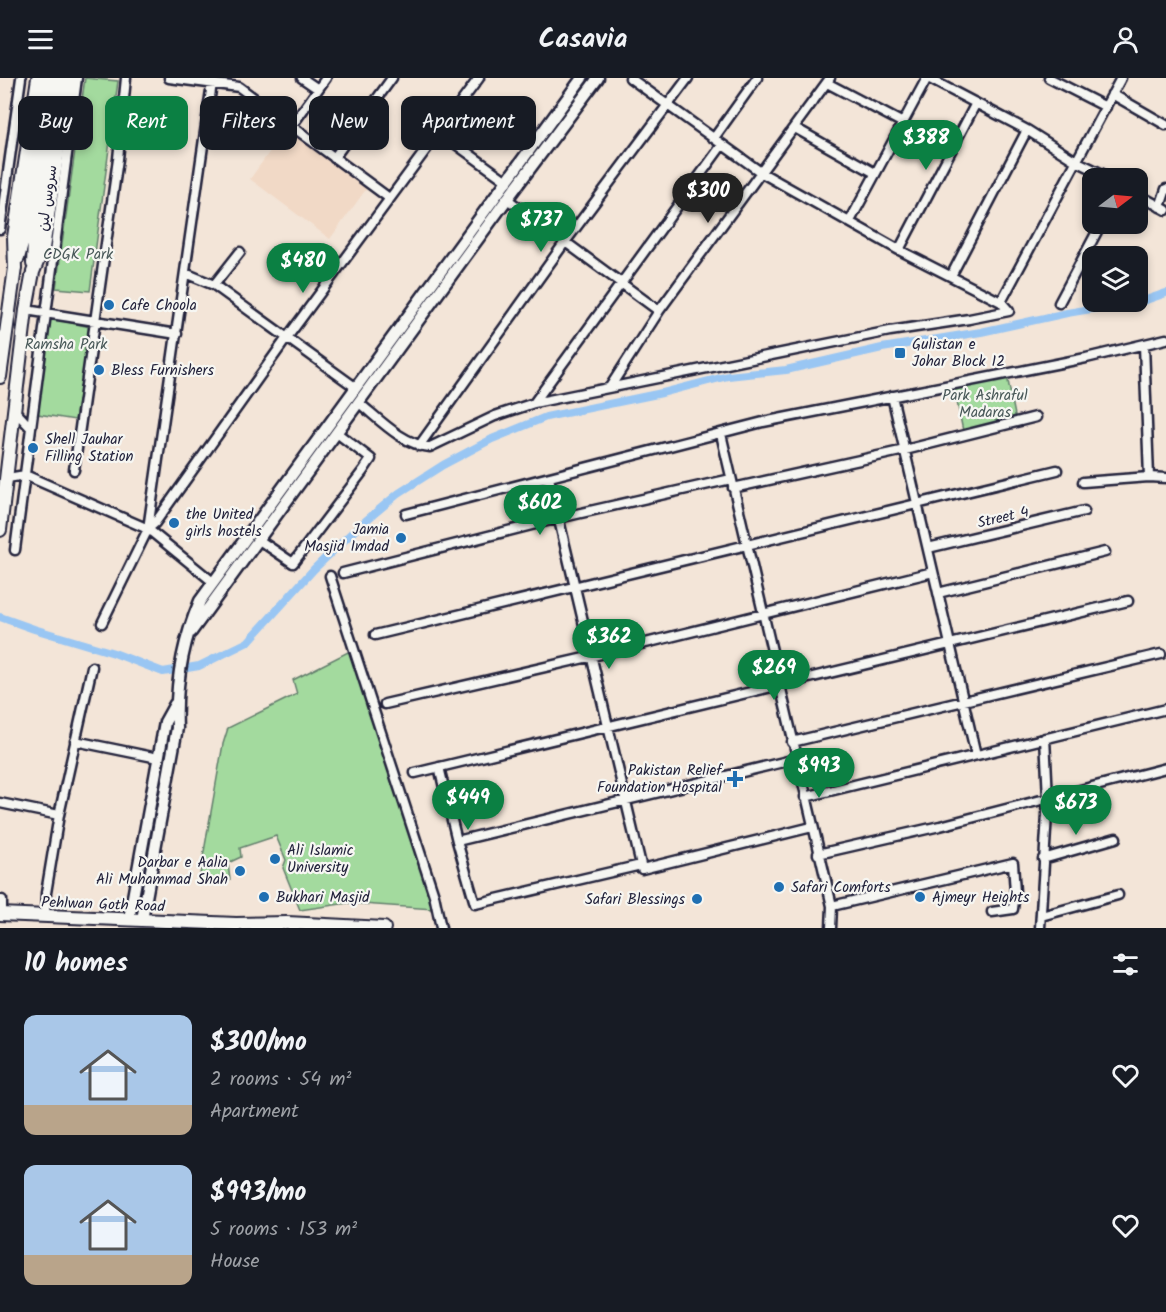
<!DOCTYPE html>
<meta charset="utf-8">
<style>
:root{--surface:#171b24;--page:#20242c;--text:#f1f3f6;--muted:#9ea1a6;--accent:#0b8043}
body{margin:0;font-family:Kalam,"Playpen Sans Arabic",sans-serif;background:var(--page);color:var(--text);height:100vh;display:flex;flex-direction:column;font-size:22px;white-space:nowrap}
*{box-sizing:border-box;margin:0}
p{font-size:20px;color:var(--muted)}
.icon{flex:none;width:33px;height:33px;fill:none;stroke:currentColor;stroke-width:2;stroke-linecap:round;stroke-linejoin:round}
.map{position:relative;height:850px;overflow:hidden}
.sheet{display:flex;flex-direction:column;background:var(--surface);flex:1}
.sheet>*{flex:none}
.top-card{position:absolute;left:18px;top:18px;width:600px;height:54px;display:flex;gap:12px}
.needle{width:39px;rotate:74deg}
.controls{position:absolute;left:1082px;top:90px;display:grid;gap:12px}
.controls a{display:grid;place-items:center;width:66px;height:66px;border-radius:12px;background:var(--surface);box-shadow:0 3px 9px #0003;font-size:30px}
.price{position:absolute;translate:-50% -51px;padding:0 14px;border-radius:21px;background:var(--accent);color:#fff;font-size:20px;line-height:39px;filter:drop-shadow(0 2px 3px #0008)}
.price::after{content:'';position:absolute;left:50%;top:36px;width:18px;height:14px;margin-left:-9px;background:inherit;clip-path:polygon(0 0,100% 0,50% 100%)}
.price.active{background:#222;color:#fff}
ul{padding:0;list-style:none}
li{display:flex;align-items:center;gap:18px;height:150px;padding:0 24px}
li span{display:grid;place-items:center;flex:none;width:168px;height:120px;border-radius:12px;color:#555}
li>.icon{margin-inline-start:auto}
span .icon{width:72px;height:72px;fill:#fffc;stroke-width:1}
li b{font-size:26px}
h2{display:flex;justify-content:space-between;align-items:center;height:72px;padding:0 24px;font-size:26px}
.tag{padding:0 21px;border-radius:12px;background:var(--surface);box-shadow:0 3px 9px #0003;font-size:21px;line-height:54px}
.tag.active{background:var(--accent);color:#fff}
header{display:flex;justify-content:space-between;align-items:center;height:78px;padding:0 24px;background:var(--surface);font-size:27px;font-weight:800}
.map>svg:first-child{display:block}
.built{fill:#f1d9c6}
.green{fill:#a3da9e;stroke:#627e6c;stroke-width:1.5}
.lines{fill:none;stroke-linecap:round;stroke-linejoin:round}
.canal{stroke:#99c6f3;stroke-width:8}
.minor-casing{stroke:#22223b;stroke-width:13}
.tertiary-casing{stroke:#22223b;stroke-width:15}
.secondary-casing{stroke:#22223b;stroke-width:16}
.minor{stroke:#f6f6f2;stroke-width:8}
.tertiary{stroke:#f6f6f2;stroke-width:10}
.secondary{stroke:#f6f6f2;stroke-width:12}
.poi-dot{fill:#1f6fb2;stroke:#f6f6f2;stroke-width:2}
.labels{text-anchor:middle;stroke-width:4.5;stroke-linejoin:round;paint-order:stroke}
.street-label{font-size:15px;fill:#22223b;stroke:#f6f6f2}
.park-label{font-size:15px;fill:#495959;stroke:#f6f6f2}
.poi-label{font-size:15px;fill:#22223b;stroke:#f6f6f2;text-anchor:start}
</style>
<header><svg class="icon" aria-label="menu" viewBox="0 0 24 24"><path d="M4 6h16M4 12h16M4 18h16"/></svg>Casavia<svg class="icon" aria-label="person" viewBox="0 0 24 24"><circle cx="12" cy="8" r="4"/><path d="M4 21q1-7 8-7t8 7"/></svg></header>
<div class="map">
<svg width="1166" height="850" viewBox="0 0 1166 850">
<rect width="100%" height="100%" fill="#f3e5d8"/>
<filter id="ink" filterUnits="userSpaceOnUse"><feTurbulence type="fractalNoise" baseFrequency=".0167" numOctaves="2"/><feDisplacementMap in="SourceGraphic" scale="12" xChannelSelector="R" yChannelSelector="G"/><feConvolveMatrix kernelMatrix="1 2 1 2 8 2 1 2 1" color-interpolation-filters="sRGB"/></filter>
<g filter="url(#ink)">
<path class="built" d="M286,51L367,110L330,161L250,101Z"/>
<path class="green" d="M85,0L118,3L90,213L56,210Z
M49,240L90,249L75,342L38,336Z
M1007,298L1016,342L963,353L954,309Z
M352,572L426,801L433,831L348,825L300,832L283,790L286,782L276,758L240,770L241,779L228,785L230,802H199L223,666L228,650L297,616L293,602Z"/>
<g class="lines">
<path class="canal" d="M0,539L34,551L114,575L163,594L199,588L248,564L314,491L357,450L399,415L443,387L492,361L546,339L662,315L728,298L786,292L882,270L981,254L1067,235L1146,222L1166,215"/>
<defs>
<path id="minor" d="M169,0L239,9L389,120
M302,0L318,11
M928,0L1027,52L1076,83L1111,100
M1049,0L1106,29
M827,5L903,45
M1112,16L1166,47
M291,49L326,0
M795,50L875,95
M439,54L508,104
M714,60L757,0
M334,80L392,0
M1137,116L1166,132
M507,121L659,233
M1160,129L1166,111
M850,143L927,0
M0,151L21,0
M899,172L976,25
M185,195L214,207L355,309
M951,198L1027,52
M214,207L240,174
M1001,224L1121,0
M1059,225L1101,146
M26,232L177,256
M1144,267L1149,399
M610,309L659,233L830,0
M892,318L976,677
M359,325C379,341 403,367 430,369L495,338L534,325L890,253L969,241L1009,233L1001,224L899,172L762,95L630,0
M534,325L722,67
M14,332L31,350L15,472
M31,350L77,0
M721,356L832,828L1013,785L1015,814L1013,831L992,834
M419,368L565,164L688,0
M74,392L118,81L126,0
M8,400L25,397L148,451L213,504
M549,400L642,791L812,749
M1083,404L1149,399L1166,400
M733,410L905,372L1036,339
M406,436L763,344L1086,280L1166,261
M148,451L155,445L286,261L479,0
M259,462L293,485L363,393L371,381L337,355
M928,470L1084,433
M343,495L559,440L731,401
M330,498L434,817L441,850
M938,515L1105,474
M102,545L148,451L212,5
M375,557L1057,392
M385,626L593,578L933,494
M75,663L158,680
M792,664L1161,576
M439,689L457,763L475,826L641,787
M415,695L1128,523
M805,719L1166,631
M0,725L59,737L92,589
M457,763L796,681
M818,776L940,748L1166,690
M1043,781L1116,760
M0,822H2V837
M45,838L46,815L59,737
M1041,838L1118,817
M831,850L832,828
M1040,850L1048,720L1045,660"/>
<path id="tertiary" d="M191,554L507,121L598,0
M129,841L165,644L175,626
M142,842L177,650C175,607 183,563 200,523L582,0"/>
<path id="secondary" d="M18,180L24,159L48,0
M33,186L34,164L58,0
M0,299L15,190L14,159L38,0
M0,452L26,232L33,194L43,170L69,0
M0,836L236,846L287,845L384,850"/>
</defs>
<use href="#minor" class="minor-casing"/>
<use href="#tertiary" class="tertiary-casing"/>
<use href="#secondary" class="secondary-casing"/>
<use href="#minor" class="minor"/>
<use href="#tertiary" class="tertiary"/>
<use href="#secondary" class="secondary"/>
</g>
</g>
<g class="poi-dot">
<circle cx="109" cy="227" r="6"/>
<rect x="894" y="269" width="12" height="12" rx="3"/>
<circle cx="99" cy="292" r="6"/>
<circle cx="33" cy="370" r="6"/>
<circle cx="174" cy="445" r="6"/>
<circle cx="401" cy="460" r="6"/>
<path d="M732 692h6v6h6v6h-6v6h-6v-6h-6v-6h6z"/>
<circle cx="275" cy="781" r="6"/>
<circle cx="240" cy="793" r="6"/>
<circle cx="779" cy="809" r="6"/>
<circle cx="264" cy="819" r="6"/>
<circle cx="920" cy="819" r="6"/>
<circle cx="697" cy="821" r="6"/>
</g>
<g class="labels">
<g class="street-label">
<text transform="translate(47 120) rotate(-82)" y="5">سروس لین</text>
<text transform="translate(1003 439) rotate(-13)" y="5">Street 4</text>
<text transform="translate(103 826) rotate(2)" y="5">Pehlwan Goth Road</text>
</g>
<g class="park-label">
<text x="78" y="181">CDGK Park</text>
<text x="66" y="271">Ramsha Park</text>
<text x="985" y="322">Park Ashraful<tspan x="985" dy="17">Madaras</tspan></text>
</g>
<g class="poi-label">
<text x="121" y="232">Cafe Choola</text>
<text x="912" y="271">Gulistan e<tspan x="912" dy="17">Johar Block 12</tspan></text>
<text x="111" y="297">Bless Furnishers</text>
<text x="45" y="366">Shell Jauhar<tspan x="45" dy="17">Filling Station</tspan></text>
<text x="186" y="441">the United<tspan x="186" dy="17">girls hostels</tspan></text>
<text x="389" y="456" text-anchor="end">Jamia<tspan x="389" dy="17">Masjid Imdad</tspan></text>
<text x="722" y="697" text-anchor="end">Pakistan Relief<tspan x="722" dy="17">Foundation Hospital</tspan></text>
<text x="287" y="777">Ali Islamic<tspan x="287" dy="17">University</tspan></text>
<text x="228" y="789" text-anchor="end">Darbar e Aalia<tspan x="228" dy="17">Ali Muhammad Shah</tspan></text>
<text x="791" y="814">Safari Comforts</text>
<text x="276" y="824">Bukhari Masjid</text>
<text x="932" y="824">Ajmeyr Heights</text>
<text x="685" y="826" text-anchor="end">Safari Blessings</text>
</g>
</g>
</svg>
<div class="controls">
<a><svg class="needle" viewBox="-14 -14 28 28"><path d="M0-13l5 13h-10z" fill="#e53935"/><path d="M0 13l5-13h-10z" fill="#9ea1a6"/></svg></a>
<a><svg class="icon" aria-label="layers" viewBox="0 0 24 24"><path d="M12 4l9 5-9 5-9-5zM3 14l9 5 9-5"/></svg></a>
</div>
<b class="price" style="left:926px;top:93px">$388</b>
<b class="price active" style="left:708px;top:146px">$300</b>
<b class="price" style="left:541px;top:175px">$737</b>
<b class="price" style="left:303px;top:216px">$480</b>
<b class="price" style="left:540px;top:458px">$602</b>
<b class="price" style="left:609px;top:592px">$362</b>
<b class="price" style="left:774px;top:623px">$269</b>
<b class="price" style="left:819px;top:721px">$993</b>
<b class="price" style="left:468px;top:753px">$449</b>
<b class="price" style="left:1076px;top:758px">$673</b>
<div class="top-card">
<a class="tag">Buy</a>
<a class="tag active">Rent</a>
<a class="tag">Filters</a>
<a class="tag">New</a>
<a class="tag">Apartment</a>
</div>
</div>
<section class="sheet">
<h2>10 homes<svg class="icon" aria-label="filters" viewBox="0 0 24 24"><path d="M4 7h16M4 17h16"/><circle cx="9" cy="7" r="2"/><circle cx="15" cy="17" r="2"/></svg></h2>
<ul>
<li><span style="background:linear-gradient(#a9c7e8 75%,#b9a48a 0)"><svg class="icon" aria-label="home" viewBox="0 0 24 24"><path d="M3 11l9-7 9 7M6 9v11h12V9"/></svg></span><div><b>$300/mo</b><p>2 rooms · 54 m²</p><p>Apartment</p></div><svg class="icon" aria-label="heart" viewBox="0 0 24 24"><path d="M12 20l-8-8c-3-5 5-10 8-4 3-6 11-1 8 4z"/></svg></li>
<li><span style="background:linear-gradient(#a9c7e8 75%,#b9a48a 0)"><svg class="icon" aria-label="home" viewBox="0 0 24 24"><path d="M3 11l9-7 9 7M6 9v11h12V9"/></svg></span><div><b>$993/mo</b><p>5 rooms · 153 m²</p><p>House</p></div><svg class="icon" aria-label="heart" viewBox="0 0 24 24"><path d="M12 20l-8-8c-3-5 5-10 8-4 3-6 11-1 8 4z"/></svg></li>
</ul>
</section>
